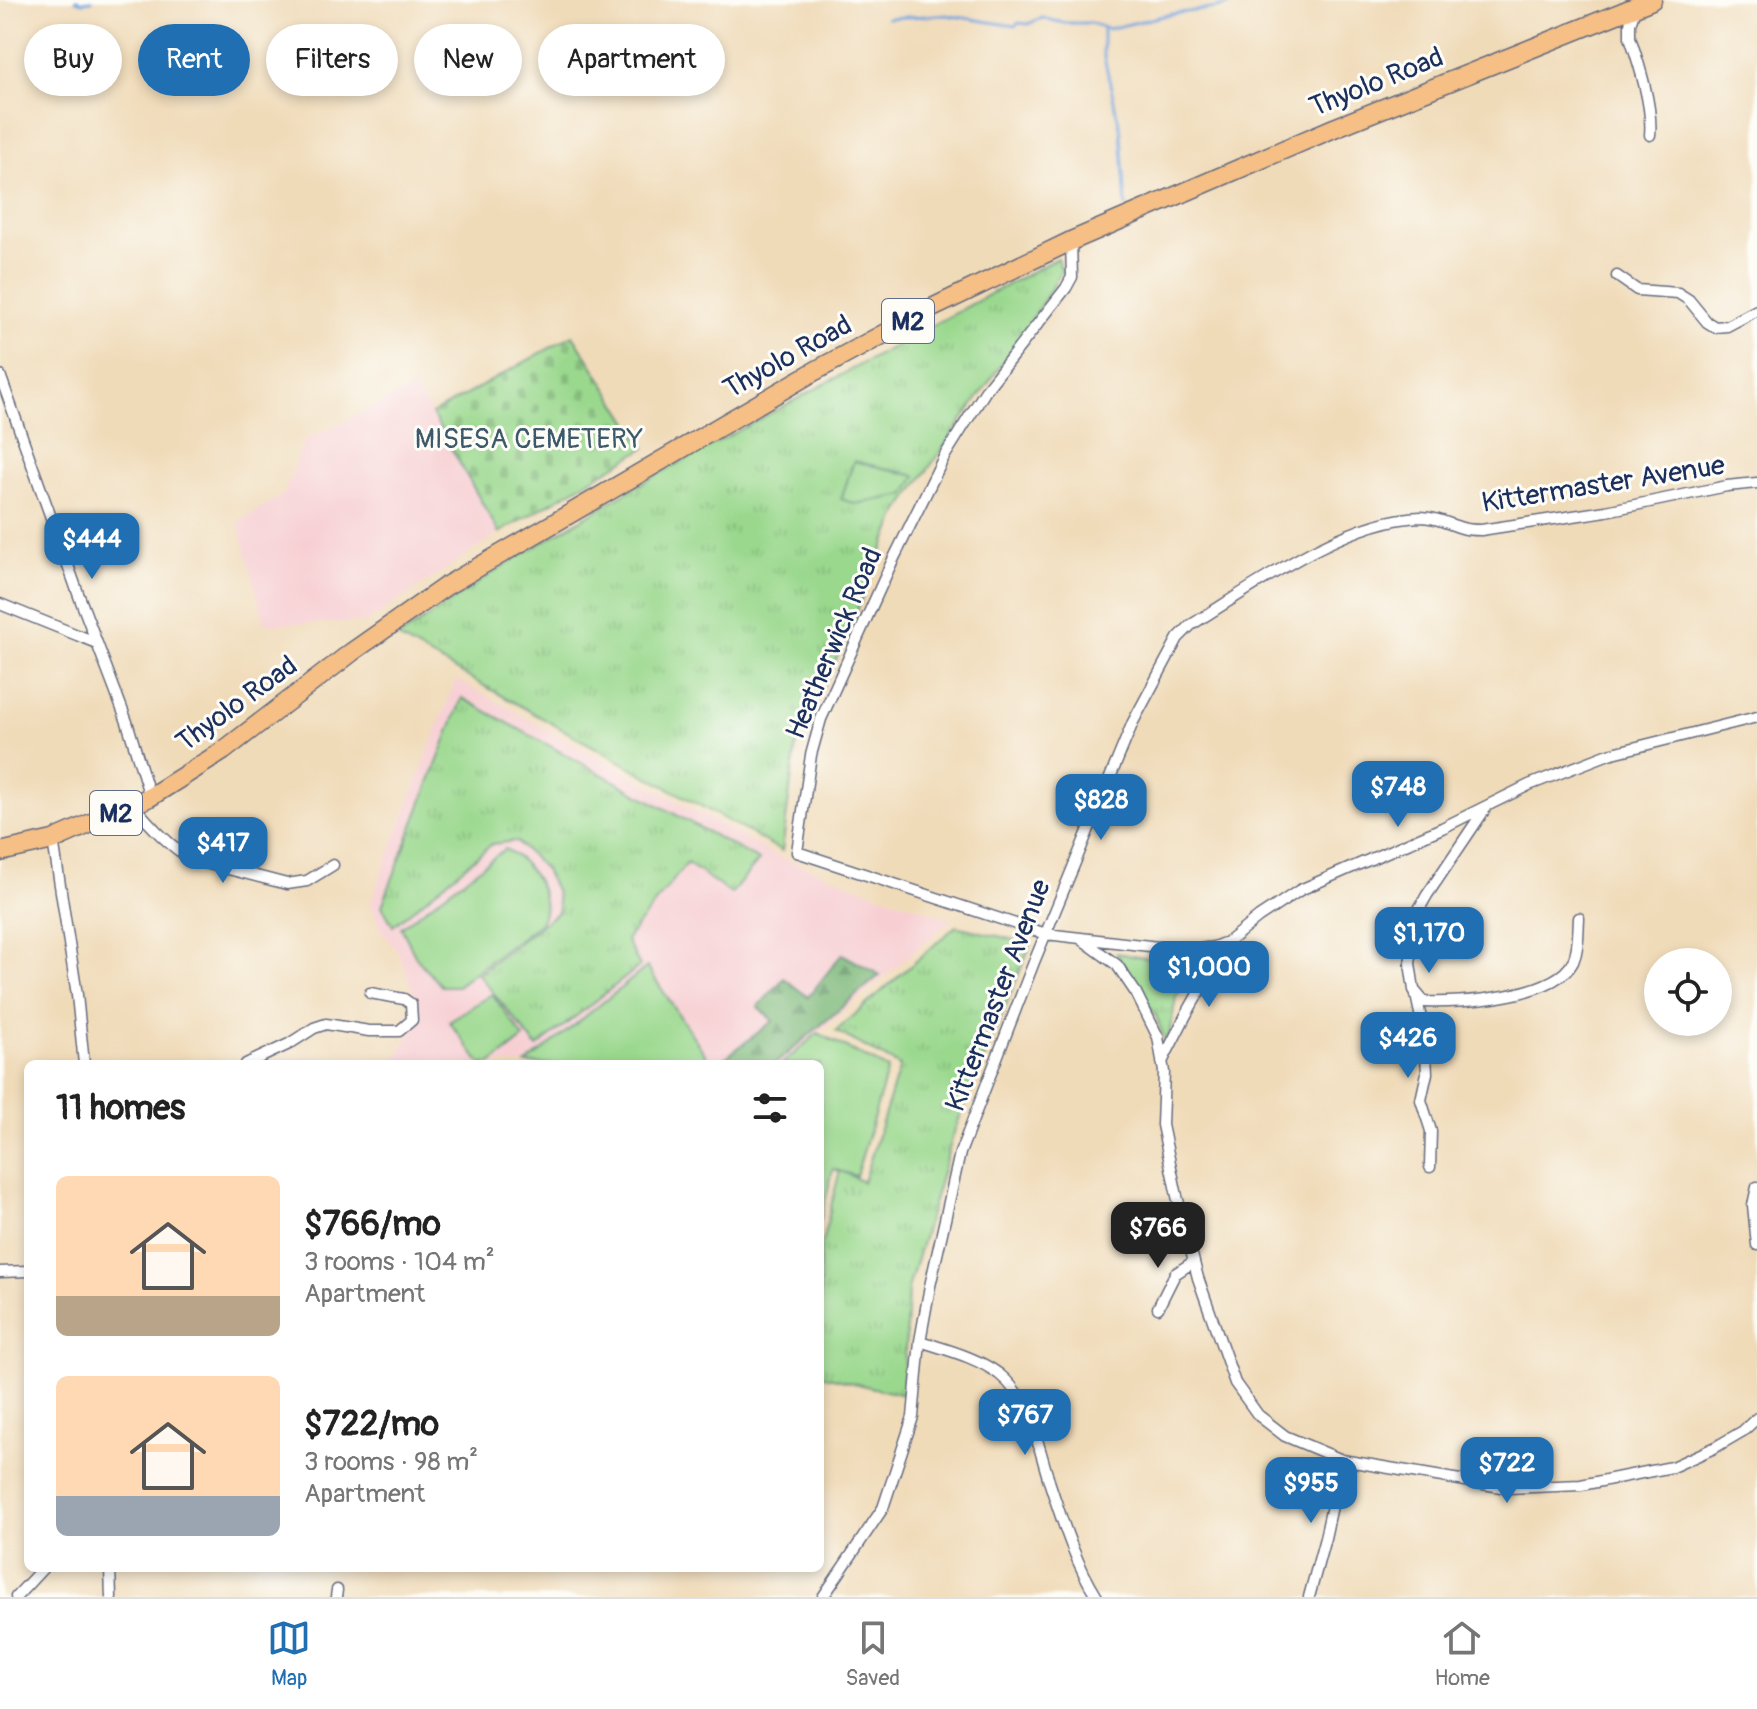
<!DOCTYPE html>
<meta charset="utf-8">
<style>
:root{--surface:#fff;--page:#f6f6f6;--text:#222;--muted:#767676;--line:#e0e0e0;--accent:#1f6fb2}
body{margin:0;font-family:Pangolin,sans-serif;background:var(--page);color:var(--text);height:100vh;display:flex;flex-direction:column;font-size:30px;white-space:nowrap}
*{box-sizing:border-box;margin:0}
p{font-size:26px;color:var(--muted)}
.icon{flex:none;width:44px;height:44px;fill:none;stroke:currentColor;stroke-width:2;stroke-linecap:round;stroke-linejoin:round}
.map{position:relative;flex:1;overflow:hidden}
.panel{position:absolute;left:24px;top:1060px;width:800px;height:512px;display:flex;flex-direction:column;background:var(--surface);border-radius:12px;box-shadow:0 4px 12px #0003}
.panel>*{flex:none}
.banner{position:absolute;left:24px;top:24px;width:800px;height:72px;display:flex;gap:16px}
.controls{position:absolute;left:1644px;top:948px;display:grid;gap:16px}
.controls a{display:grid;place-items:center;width:88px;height:88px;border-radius:50%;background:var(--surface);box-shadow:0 4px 12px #0003;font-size:40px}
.price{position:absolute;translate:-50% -68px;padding:0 18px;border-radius:16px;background:var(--accent);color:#fff;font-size:26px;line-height:52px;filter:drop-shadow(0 2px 4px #0008)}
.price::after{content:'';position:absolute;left:50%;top:48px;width:24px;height:18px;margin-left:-12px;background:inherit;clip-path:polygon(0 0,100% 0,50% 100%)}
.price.current{background:#222;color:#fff}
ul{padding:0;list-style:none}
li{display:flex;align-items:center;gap:24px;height:200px;padding:0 32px}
li span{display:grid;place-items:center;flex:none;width:224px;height:160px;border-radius:12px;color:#555}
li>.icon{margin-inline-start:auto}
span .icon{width:96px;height:96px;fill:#fffc;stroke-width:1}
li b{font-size:34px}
h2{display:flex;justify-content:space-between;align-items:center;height:96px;padding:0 32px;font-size:34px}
.pill{padding:0 28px;border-radius:36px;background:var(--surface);box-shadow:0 4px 12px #0003;font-size:28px;line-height:72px}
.pill.current{background:var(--accent);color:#fff}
.tabs{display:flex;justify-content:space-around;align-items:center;height:112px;border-top:2px solid var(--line);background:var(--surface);font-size:22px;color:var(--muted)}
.tabs a{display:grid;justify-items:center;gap:4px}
.tabs .current{color:var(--accent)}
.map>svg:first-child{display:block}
.built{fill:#f7cfd3}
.grass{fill:url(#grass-tufts);stroke:#5a8476;stroke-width:2}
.forest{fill:url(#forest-firs);stroke:#4b746b;stroke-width:2}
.cemetery{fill:url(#cemetery-stones);stroke:#5a8476;stroke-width:2}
.garden{fill:#9ad88d;stroke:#5a8476;stroke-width:2}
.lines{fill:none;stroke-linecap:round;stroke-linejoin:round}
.stream{stroke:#70a0da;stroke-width:3}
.street-casing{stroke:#666b7e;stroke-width:13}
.highway-casing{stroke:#666b7e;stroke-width:21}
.street{stroke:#fff;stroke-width:10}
.highway{stroke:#f5bf86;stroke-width:18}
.labels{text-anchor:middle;stroke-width:6;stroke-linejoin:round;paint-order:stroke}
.shield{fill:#fdfcf7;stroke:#5f6c8c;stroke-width:2}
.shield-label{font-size:26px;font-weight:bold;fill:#1b2f5e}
.street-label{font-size:28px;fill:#1b2f5e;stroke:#fdfcf7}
.park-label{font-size:28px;fill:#3b596a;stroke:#fdfcf7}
</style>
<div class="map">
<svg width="1757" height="1597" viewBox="0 0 1757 1597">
<defs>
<pattern id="grass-tufts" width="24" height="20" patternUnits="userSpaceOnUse" patternTransform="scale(2)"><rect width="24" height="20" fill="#9ad88d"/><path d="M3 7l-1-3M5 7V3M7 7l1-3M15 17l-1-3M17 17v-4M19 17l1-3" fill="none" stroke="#84ba7c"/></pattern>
<pattern id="forest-firs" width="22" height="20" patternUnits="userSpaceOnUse" patternTransform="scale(2)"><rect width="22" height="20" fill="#7bb878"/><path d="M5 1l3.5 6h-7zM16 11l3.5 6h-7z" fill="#649666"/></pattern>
<pattern id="cemetery-stones" width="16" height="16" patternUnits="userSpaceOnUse" patternTransform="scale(2)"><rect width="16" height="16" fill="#9ad88d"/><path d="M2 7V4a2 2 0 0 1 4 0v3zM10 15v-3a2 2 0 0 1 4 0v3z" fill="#84ba7c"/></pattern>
</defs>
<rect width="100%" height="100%" fill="#fdfcf7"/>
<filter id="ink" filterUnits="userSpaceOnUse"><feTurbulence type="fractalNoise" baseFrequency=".0125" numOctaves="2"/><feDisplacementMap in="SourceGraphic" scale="16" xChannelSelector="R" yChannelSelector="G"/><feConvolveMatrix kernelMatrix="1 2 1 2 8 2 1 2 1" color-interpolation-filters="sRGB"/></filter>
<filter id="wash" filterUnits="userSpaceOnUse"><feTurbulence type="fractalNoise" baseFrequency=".006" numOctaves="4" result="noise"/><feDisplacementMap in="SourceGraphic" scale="32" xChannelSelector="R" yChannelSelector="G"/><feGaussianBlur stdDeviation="1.8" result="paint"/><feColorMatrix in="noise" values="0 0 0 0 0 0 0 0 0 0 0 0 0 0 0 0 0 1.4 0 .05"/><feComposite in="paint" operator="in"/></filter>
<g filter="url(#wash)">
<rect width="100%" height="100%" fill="#f0dbb9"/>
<path class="built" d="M413,388L432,414L499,533L367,622L265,624L238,522L284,494L304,441Z
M456,679L777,856L878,894L952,919L782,1064H392L417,1023L415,996L400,956L382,931L370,903Z"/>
<path class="grass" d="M1057,258L1062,271L1028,326L899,511L835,662L796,744L782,851L398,638L500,568L640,484Z
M462,698L759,860L731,894L687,863L626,940L640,966L537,1047L478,974L559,911L556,892L544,868L516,841L492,844L393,926L382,906Z
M956,926L1031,944L955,1129L908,1289L903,1395L820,1375V1251L840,1170L863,1182L900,1066L836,1031Z
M1116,953L1179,964L1205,955L1176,997L1167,1046L1156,1016Z"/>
<path class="forest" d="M842,954L880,975L775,1064H717L773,1021L758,1007L784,978L808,997Z"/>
<path class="cemetery" d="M573,335L645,448L499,533L432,414Z"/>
<path class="garden" d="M854,461L916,476L905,495L855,504L841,499Z
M505,849C528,860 555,898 540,923L457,986H441L417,959L401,927Z
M647,967L711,1063L709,1064H526Z
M492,994L524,1038L491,1064H481L449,1021Z
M818,1033L888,1069L856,1176L833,1169L820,1221V1064H782Z"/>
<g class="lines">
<path class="stream" d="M76,0L82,2L92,1
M1250,0C1265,4 1285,5 1300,0
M887,18L946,15L1015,26L1019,23L1028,24L1042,18L1064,23H1091L1108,29L1171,14L1217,8L1243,0
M1103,27V53L1121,132L1126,206"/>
</g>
</g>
<g filter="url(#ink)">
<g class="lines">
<defs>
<path id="street" d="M1635,8L1630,24V37C1639,64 1653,107 1650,135
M1071,241L1072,277L1066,288L988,387L944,457L891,564L821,719L811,755L797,852L1046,934L1167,948L1199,949L1214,947L1229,941L1259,917L1300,890L1442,828L1529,785L1609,754L1757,717
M1617,276L1637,290L1678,293L1689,300L1707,322L1715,327L1727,326L1757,310
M0,375L79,596L127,722L150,797
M0,604L97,643
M133,805C151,826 169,846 193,860L287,884L307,881L333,865
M1485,809L1427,895L1418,911L1410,963L1414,990L1424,1002C1459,1004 1555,997 1573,962C1579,948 1578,933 1579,918
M53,840L77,995L84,1064
M1080,938L1117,965L1136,993L1158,1037L1164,1072L1162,1125L1177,1196L1198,1278L1235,1383L1258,1415L1285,1436L1342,1460L1507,1488L1581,1485L1672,1467L1714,1448L1743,1431L1757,1418
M1416,995L1425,1037L1427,1073L1421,1100L1431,1131L1430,1167
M1162,1062L1186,1015L1228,941
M246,1064L289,1044L314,1028L326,1024L369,1031H399L412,1020L411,1004L404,999L370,993
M1757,1187L1753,1205L1757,1245
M0,1272L28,1271
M1158,1308L1175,1274L1193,1262
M920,1341C947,1350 976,1357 999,1374C1031,1399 1038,1447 1050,1484C1063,1523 1075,1562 1097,1597
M110,1568L111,1597
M16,1597L43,1568
M336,1597L337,1590
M823,1597L883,1508L913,1417L920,1341L930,1286L960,1153L1034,962L1133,722L1178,638L1191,625C1254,586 1346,519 1421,517C1437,517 1448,524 1462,528C1468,530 1475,530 1481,530L1606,511L1727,486L1757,483
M1309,1597L1325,1538L1342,1460"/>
<path id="highway" d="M0,852L53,840L150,797L223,751L352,652L446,586L815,371L932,308L1071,241L1334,128L1652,0"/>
</defs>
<use href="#street" class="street-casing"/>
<use href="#highway" class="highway-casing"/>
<use href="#street" class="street"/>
<use href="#highway" class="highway"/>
</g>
</g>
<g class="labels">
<g class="shield">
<rect x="882" y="299" width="52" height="44" rx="6"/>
<rect x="90" y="791" width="52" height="44" rx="6"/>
</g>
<g class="shield-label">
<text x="908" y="330">M2</text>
<text x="116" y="822">M2</text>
</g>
<g class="street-label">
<text transform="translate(1376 81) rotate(-22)" y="10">Thyolo Road</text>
<text transform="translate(787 356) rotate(-29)" y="10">Thyolo Road</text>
<text transform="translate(1603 483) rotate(-9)" y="10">Kittermaster Avenue</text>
<text transform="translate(833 643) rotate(-67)" y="10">Heatherwick Road</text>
<text transform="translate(236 703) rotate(-36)" y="10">Thyolo Road</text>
<text transform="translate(997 995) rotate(-69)" y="10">Kittermaster Avenue</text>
</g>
<g class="park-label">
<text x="529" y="448">MISESA CEMETERY</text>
</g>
</g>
</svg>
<div class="controls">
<a><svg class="icon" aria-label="locate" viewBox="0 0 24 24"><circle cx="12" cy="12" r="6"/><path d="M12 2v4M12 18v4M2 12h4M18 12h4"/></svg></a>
</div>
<b class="price" style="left:92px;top:581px">$444</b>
<b class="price" style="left:1398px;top:829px">$748</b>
<b class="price" style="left:1101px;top:842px">$828</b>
<b class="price" style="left:223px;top:885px">$417</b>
<b class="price" style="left:1429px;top:975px">$1,170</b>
<b class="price" style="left:1209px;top:1009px">$1,000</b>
<b class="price" style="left:1408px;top:1080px">$426</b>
<b class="price current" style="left:1158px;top:1270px">$766</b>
<b class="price" style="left:1025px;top:1457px">$767</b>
<b class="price" style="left:1507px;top:1505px">$722</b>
<b class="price" style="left:1311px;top:1525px">$955</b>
<div class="banner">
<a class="pill">Buy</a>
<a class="pill current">Rent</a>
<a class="pill">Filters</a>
<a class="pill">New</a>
<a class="pill">Apartment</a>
</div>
<section class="panel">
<h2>11 homes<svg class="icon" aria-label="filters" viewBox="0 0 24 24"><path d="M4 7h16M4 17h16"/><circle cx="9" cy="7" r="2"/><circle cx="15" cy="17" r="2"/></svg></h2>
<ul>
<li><span style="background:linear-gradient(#ffd9b3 75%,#b9a48a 0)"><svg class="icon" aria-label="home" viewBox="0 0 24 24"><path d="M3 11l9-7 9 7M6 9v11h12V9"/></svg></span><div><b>$766/mo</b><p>3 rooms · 104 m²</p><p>Apartment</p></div></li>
<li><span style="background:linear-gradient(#ffd9b3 75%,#9aa5b1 0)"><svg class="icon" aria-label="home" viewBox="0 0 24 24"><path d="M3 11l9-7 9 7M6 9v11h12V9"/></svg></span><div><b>$722/mo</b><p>3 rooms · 98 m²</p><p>Apartment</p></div></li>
</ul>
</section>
</div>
<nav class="tabs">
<a class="current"><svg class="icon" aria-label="map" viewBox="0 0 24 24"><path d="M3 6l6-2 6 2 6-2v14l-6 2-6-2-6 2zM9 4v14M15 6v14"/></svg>Map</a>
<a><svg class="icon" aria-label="saved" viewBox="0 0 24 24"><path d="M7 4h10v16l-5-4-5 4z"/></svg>Saved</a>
<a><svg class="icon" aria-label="home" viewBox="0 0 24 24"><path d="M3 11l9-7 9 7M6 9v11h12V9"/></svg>Home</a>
</nav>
